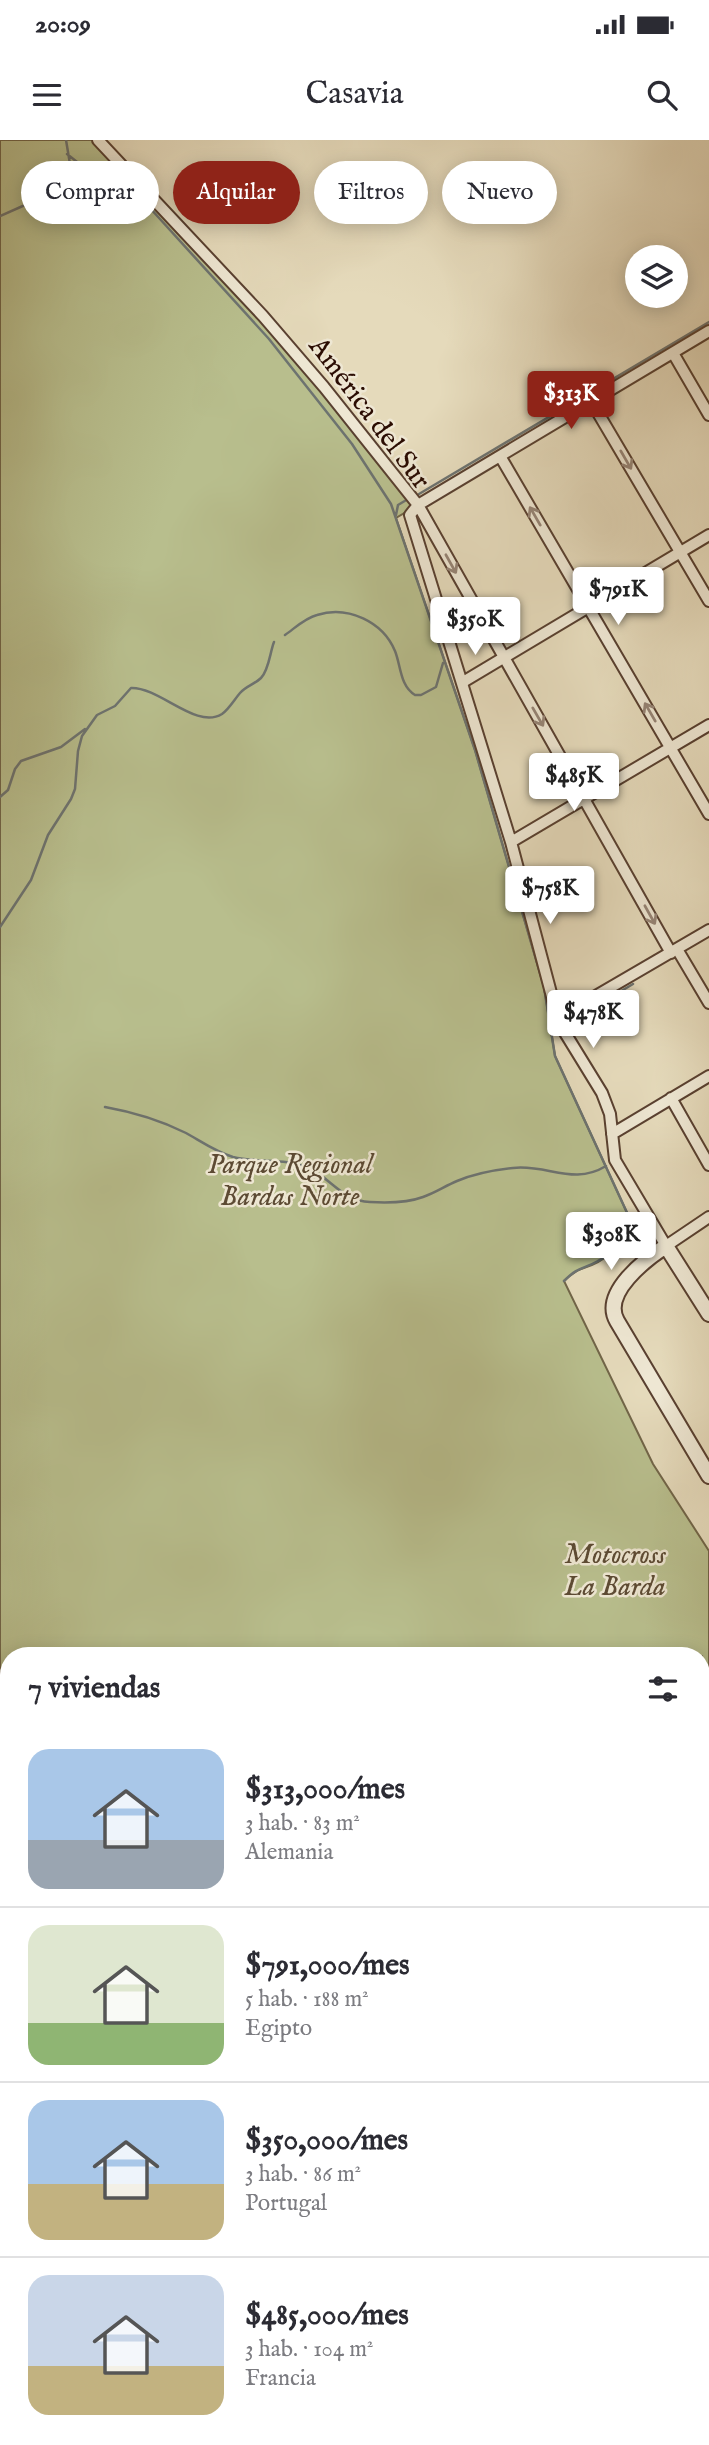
<!DOCTYPE html>
<html lang="es">
<meta charset="utf-8">
<style>
:root{--surface:#fff;--page:#f2f2f3;--text:#2b2b33;--muted:#7c7c81;--line:#e1e1e2;--accent:#8f2418}
body{margin:0;font-family:"IM FELL English",serif;background:var(--page);color:var(--text);height:100vh;display:flex;flex-direction:column;font-size:26px;white-space:nowrap}
*{box-sizing:border-box;margin:0}
p{font-size:23px;color:var(--muted)}
.icon{flex:none;width:38px;height:38px;fill:none;stroke:currentColor;stroke-width:2;stroke-linecap:round;stroke-linejoin:round}
.map{position:relative;flex:1;overflow:hidden}
.details{position:absolute;left:0px;top:1507px;width:710px;height:800px;display:flex;flex-direction:column;background:var(--surface);border-radius:28px 28px 0 0;box-shadow:0 4px 18px #0003}
.details>*{flex:none}
.hud{position:absolute;left:21px;top:21px;width:668px;height:63px;display:flex;gap:14px}
.controls{position:absolute;left:625px;top:105px;display:grid;gap:14px}
.controls a{display:grid;place-items:center;width:63px;height:63px;border-radius:50%;background:var(--surface);box-shadow:0 4px 18px #0003;font-size:35px}
.price{position:absolute;translate:-50% -60px;padding:0 16px;border-radius:7px;background:#fff;color:#222;font-size:23px;line-height:46px;filter:drop-shadow(0 2px 4px #0008)}
.price::after{content:'';position:absolute;left:50%;top:42px;width:21px;height:16px;margin-left:-10px;background:inherit;clip-path:polygon(0 0,100% 0,50% 100%)}
.price.active{background:var(--accent);color:#fff}
ul{padding:0;list-style:none}
li{display:flex;align-items:center;gap:21px;height:175px;padding:0 28px}
li+li{border-top:2px solid var(--line)}
li span{display:grid;place-items:center;flex:none;width:196px;height:140px;border-radius:21px;color:#555}
li>.icon{margin-inline-start:auto}
span .icon{width:84px;height:84px;fill:#fffc;stroke-width:1}
li b{font-size:30px}
h2{display:flex;justify-content:space-between;align-items:center;height:84px;padding:0 28px;font-size:30px}
.tag{padding:0 24px;border-radius:32px;background:var(--surface);box-shadow:0 4px 18px #0003;font-size:24px;line-height:63px}
.tag.active{background:var(--accent);color:#fff}
.status{display:flex;justify-content:space-between;align-items:center;height:49px;padding:0 35px;background:var(--surface);direction:ltr}
.status svg{height:19px;fill:currentColor}
header{display:flex;justify-content:space-between;align-items:center;height:91px;padding:0 28px;background:var(--surface);font-size:32px;font-weight:600}
.map>svg:first-child{display:block}
.green{fill:#b8be8d;stroke:#716548;stroke-width:2;fill-rule:evenodd}
.lines{fill:none;stroke-linecap:round;stroke-linejoin:round}
.stream{stroke:#6d7370;stroke-width:2.5}
.minor-casing{stroke:#594030;stroke-width:14}
.tertiary-casing{stroke:#594030;stroke-width:18}
.minor{stroke:#eee7d3;stroke-width:10}
.tertiary{stroke:#eee7d3;stroke-width:14}
.oneway{stroke:#968475}
.labels{text-anchor:middle;stroke-width:5;stroke-linejoin:round;paint-order:stroke}
.street-label{font-size:28px;fill:#2a0c02;stroke:#eee7d3}
.park-label{font-size:28px;font-style:italic;fill:#5c4a33;stroke:#eee7d3}
</style>
<div class="status"><b>20:09</b><svg viewBox="0 0 49 12"><path d="M0 12V9h3v3zM5 12V6h3v6zM10 12V3h3v9zM15 12V0h3v12zM26 1h20v11H26zM47 4h2v5h-2z"/></svg></div>
<header><svg class="icon" aria-label="menu" viewBox="0 0 24 24"><path d="M4 6h16M4 12h16M4 18h16"/></svg>Casavia<svg class="icon" aria-label="search" viewBox="0 0 24 24"><circle cx="10" cy="10" r="6"/><path d="M15 15l6 6"/></svg></header>
<div class="map">
<svg width="709" height="2305" viewBox="0 0 709 2305">
<rect width="100%" height="100%" fill="#e5dabb"/>
<filter id="stains"><feTurbulence type="fractalNoise" baseFrequency=".00286" numOctaves="4"/><feColorMatrix values="0 0 0 0 .2 0 0 0 0 .09 0 0 0 0 .02 0 0 0 .5 -.17"/></filter>
<radialGradient id="worn" r=".72"><stop offset=".6" stop-color="#630" stop-opacity="0"/><stop offset="1" stop-color="#630" stop-opacity=".3"/></radialGradient>
<path class="green" d="M0,0H98L263,176L418,365L396,378L475,610L544,847L555,916L629,1077C631,1093 613,1114 598,1122C583,1130 578,1127 564,1141L653,1324L709,1411V2305H0ZM9,1516H702V2298H9Z"/>
<g class="lines">
<path class="stream" d="M67,14L91,33L120,45L140,57L269,199L352,304L391,364L475,610L544,847L555,916L629,1077C631,1094 613,1114 598,1121C582,1130 579,1126 564,1141
M0,76L25,65L63,57L69,53L72,45V36L66,0
M419,354L709,182
M396,375L398,365L408,359
M285,495C295,488 305,478 317,475C348,465 383,482 395,511C401,526 400,546 415,555H421L436,547L443,523
M0,657L8,650L15,629L21,621L61,607L85,589
M0,787L31,740L48,695L71,659L75,649L78,611L82,596L97,575L115,566L131,548C160,547 196,590 222,574C229,569 234,560 240,553C246,546 255,544 261,538C269,530 270,512 274,502
M566,884L633,844
M105,967C133,972 160,980 186,993C202,1002 216,1012 233,1017C257,1023 285,1018 307,1027C331,1038 342,1061 370,1062C387,1063 407,1063 423,1057C435,1053 445,1046 457,1041C474,1034 494,1030 513,1028C548,1024 573,1046 606,1026
M0,1788L9,1785
M702,2025L709,2031
M321,2298L354,2305
M523,2298C543,2305 561,2299 582,2298
M593,2298C613,2303 627,2305 646,2298
M428,2305L448,2298"/>
<defs>
<path id="minor" d="M98,0L263,176L324,247L418,365L671,813
M709,191L418,365L410,375L511,702L559,883L602,953L610,974L615,1020L666,1106L709,1077
M673,213L709,275
M591,261L709,461
M500,316L709,674
M463,542L709,395
M511,702L709,585
M677,809L709,863
M558,878L709,790
M671,958L709,1025
M612,994L709,936"/>
<path id="tertiary" d="M709,1174L666,1106C646,1119 601,1153 617,1181L709,1336"/>
</defs>
<use href="#minor" class="minor-casing"/>
<use href="#tertiary" class="tertiary-casing"/>
<use href="#minor" class="minor"/>
<use href="#tertiary" class="tertiary"/>
</g>
<defs><path id="oneway-shaft" d="M-6 0H5M1.5-3L5.5 0L1.5 3" fill="none" stroke-width="1.6" stroke-linecap="round" stroke-linejoin="round" transform="scale(1.75)"/></defs>
<g class="oneway">
<use href="#oneway-shaft" transform="translate(626 320) rotate(60)"/>
<use href="#oneway-shaft" transform="translate(535 376) rotate(-120)"/>
<use href="#oneway-shaft" transform="translate(451 424) rotate(61)"/>
<use href="#oneway-shaft" transform="translate(650 572) rotate(-120)"/>
<use href="#oneway-shaft" transform="translate(538 577) rotate(60)"/>
<use href="#oneway-shaft" transform="translate(650 775) rotate(61)"/>
</g>
<g class="labels">
<g class="street-label">
<text transform="translate(371 272) rotate(53)" y="10">América del Sur</text>
</g>
<g class="park-label">
<text x="290" y="1033">Parque Regional<tspan x="290" dy="32">Bardas Norte</tspan></text>
<text x="615" y="1423">Motocross<tspan x="615" dy="32">La Barda</tspan></text>
</g>
</g>
<rect width="100%" height="100%" filter="url(#stains)"/>
<rect width="100%" height="100%" fill="url(#worn)"/>
</svg>
<div class="controls">
<a><svg class="icon" aria-label="layers" viewBox="0 0 24 24"><path d="M12 4l9 5-9 5-9-5zM3 14l9 5 9-5"/></svg></a>
</div>
<b class="price active" style="left:571px;top:291px">$313K</b>
<b class="price" style="left:618px;top:487px">$791K</b>
<b class="price" style="left:475px;top:517px">$350K</b>
<b class="price" style="left:574px;top:673px">$485K</b>
<b class="price" style="left:550px;top:786px">$758K</b>
<b class="price" style="left:593px;top:910px">$478K</b>
<b class="price" style="left:611px;top:1132px">$308K</b>
<div class="hud">
<a class="tag">Comprar</a>
<a class="tag active">Alquilar</a>
<a class="tag">Filtros</a>
<a class="tag">Nuevo</a>
</div>
<section class="details">
<h2>7 viviendas<svg class="icon" aria-label="filters" viewBox="0 0 24 24"><path d="M4 7h16M4 17h16"/><circle cx="9" cy="7" r="2"/><circle cx="15" cy="17" r="2"/></svg></h2>
<ul>
<li><span style="background:linear-gradient(#a9c7e8 65%,#9aa5b1 0)"><svg class="icon" aria-label="home" viewBox="0 0 24 24"><path d="M3 11l9-7 9 7M6 9v11h12V9"/></svg></span><div><b>$313,000/mes</b><p>3 hab. · 83 m²</p><p>Alemania</p></div></li>
<li><span style="background:linear-gradient(#dfe7d0 70%,#8fb573 0)"><svg class="icon" aria-label="home" viewBox="0 0 24 24"><path d="M3 11l9-7 9 7M6 9v11h12V9"/></svg></span><div><b>$791,000/mes</b><p>5 hab. · 188 m²</p><p>Egipto</p></div></li>
<li><span style="background:linear-gradient(#a9c7e8 60%,#c2b280 0)"><svg class="icon" aria-label="home" viewBox="0 0 24 24"><path d="M3 11l9-7 9 7M6 9v11h12V9"/></svg></span><div><b>$350,000/mes</b><p>3 hab. · 86 m²</p><p>Portugal</p></div></li>
<li><span style="background:linear-gradient(#c9d6e8 65%,#c2b280 0)"><svg class="icon" aria-label="home" viewBox="0 0 24 24"><path d="M3 11l9-7 9 7M6 9v11h12V9"/></svg></span><div><b>$485,000/mes</b><p>3 hab. · 104 m²</p><p>Francia</p></div></li>
</ul>
</section>
</div>
